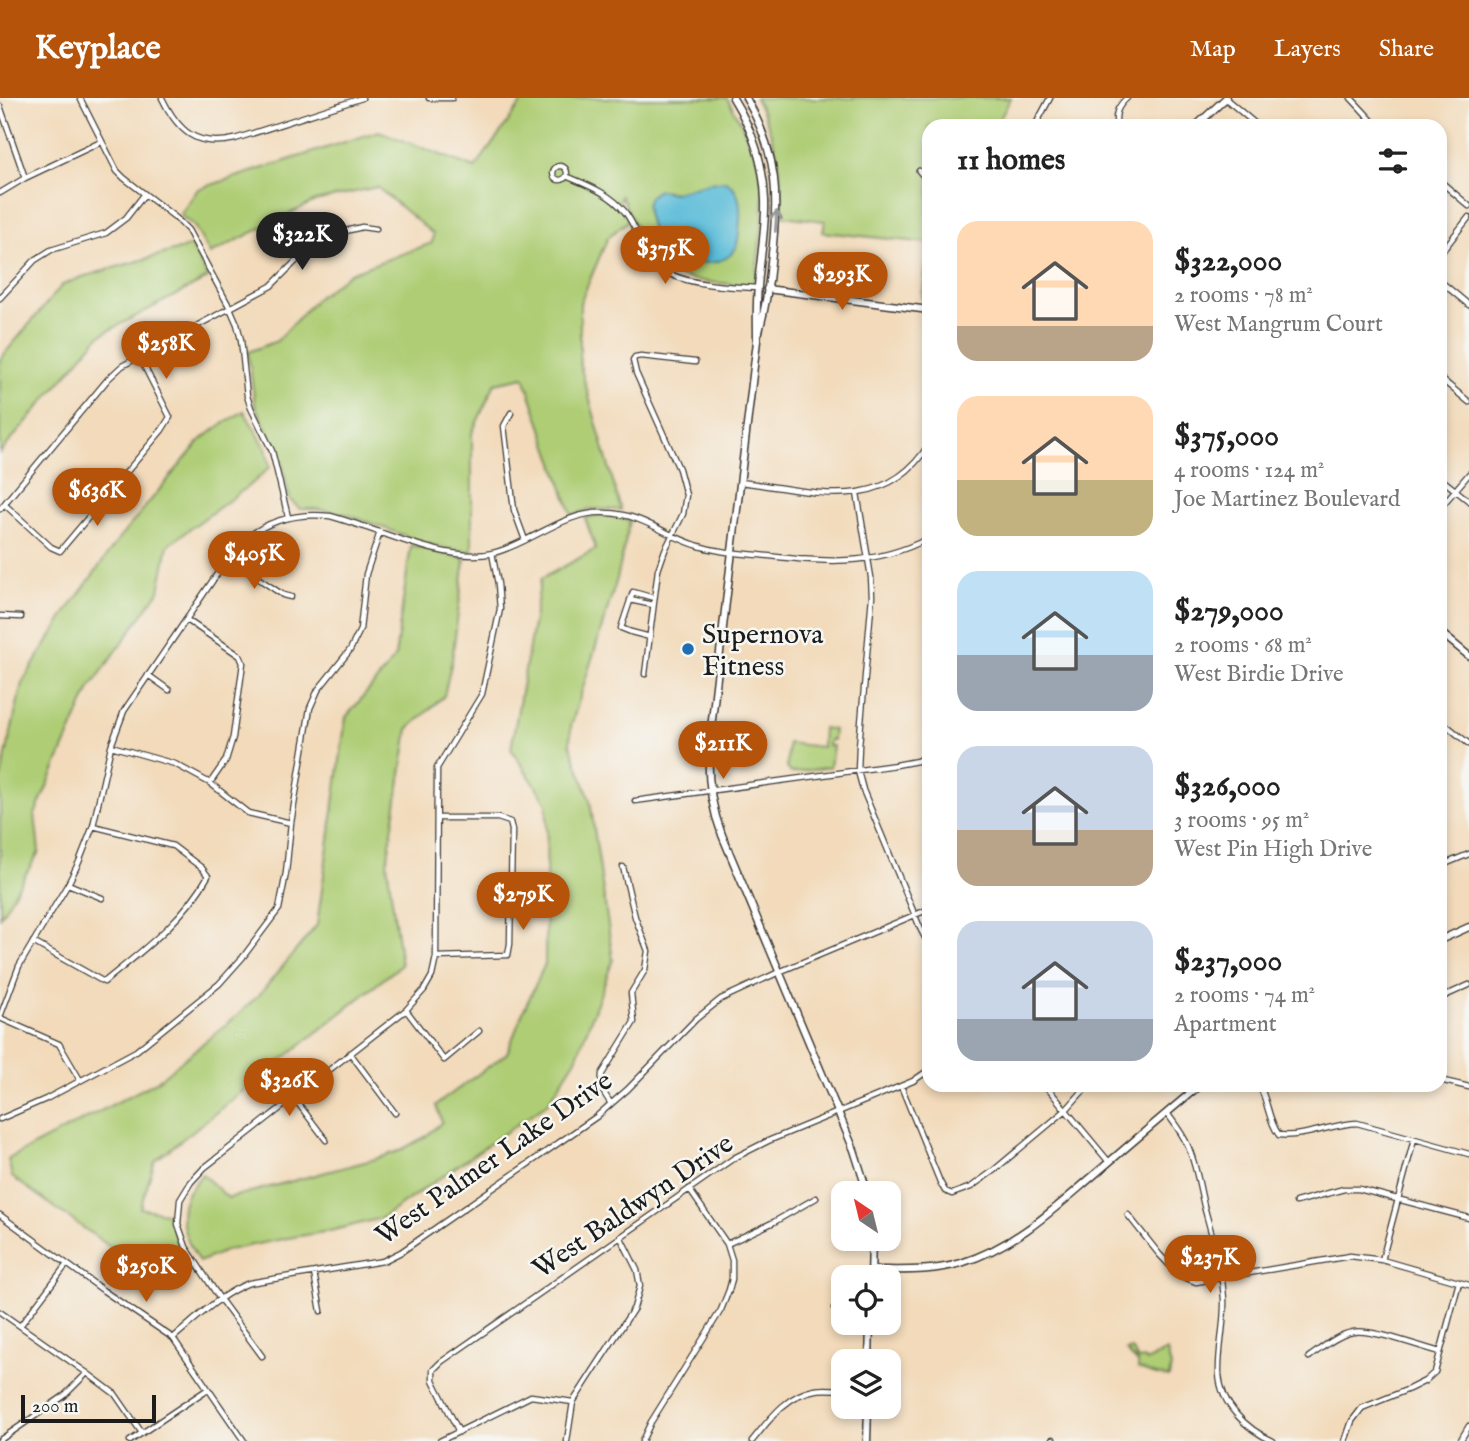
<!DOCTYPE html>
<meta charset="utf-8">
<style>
:root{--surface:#fff;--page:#f2f2f2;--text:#222;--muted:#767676;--accent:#b45309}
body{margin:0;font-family:"IM FELL English",serif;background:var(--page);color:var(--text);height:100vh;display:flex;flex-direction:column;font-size:26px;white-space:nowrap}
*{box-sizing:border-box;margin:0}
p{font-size:23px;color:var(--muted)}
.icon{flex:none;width:38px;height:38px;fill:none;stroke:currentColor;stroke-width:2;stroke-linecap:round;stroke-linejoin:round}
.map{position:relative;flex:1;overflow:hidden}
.details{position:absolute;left:922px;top:21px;width:525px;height:973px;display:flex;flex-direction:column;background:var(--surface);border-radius:21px;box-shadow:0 4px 10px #0003}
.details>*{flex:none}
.needle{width:46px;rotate:325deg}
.tools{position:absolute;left:831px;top:1083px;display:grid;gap:14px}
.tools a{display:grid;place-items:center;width:70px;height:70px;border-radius:14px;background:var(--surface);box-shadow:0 4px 10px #0003;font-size:35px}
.scale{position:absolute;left:21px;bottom:18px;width:135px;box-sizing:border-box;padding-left:7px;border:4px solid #1c1c1c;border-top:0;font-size:19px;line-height:24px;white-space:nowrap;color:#1c1c1c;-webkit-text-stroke:5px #f6f6f2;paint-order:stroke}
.price{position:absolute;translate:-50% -60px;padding:0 16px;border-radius:24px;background:var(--accent);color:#fff;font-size:23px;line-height:46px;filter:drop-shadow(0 2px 4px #0008)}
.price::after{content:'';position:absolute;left:50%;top:42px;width:21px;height:16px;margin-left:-10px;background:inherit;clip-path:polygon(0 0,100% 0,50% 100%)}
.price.selected{background:#222;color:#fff}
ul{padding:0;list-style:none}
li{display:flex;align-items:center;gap:21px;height:175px;padding:0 35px}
li span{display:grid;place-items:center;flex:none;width:196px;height:140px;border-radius:21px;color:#555}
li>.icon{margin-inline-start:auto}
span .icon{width:84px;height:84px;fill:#fffc;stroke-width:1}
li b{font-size:30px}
h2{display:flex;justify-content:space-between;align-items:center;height:84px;padding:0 35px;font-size:30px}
header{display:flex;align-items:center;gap:42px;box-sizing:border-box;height:98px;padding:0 35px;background:var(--accent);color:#fff}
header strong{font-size:33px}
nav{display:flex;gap:38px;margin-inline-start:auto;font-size:24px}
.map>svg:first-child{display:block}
.green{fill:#aecd75;stroke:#657448;stroke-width:2;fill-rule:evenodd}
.water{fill:#5abcd8;stroke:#3b6c7a;stroke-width:2}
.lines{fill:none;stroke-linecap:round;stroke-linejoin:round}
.street-casing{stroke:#3c3834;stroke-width:7}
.secondary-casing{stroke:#3c3834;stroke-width:9}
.street{stroke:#fff;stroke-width:4.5}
.secondary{stroke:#fff;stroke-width:6}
.oneway{stroke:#999}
.poi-dot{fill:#1f6fb2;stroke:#f6f6f2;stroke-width:2.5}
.labels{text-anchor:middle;stroke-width:5;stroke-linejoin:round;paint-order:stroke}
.poi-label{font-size:28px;fill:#1c1c1c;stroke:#f6f6f2;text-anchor:start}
.street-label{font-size:28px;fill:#1c1c1c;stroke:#f6f6f2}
</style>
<header>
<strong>Keyplace</strong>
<nav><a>Map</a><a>Layers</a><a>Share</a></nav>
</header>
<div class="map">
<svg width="1469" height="1343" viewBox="0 0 1469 1343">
<rect width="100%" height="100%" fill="#f6f6f2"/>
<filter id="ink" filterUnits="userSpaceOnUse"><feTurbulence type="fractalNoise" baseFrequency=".0143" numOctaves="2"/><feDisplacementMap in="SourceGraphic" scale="14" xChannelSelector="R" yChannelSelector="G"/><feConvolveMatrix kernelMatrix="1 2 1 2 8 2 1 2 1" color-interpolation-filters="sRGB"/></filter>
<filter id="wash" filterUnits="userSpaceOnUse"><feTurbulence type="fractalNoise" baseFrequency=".00686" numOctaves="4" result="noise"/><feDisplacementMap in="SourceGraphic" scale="28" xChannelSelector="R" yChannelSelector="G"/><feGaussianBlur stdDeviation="1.57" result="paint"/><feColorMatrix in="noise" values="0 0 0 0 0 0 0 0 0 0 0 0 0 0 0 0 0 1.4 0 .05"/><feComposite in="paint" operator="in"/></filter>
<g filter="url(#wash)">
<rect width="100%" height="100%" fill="#f2daba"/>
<path class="green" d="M525,0H727L741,25L757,60L763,92V121L755,184L751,188C717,184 672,187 650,156C638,139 631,116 621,98L618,106L626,115L628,123L608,139L580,205V267L621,412L592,411L572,417L524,279L495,285L472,335V454L448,451L428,446L343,415L315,411H300L290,402L281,361L255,307L248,254L277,243L317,200L350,175L432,145L433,136L377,89L315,103L210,156L194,128L180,117L198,91L379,33L475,70ZM709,85L678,162C659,153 656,144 650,125C647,116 646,110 648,101L664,92L673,95Z
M755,0H1011L996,28H929V202L922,201L928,145L823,134L825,123L783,118C783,77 776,36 755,0Z
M191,148L208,180L100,237L0,355V261L62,187L82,179Z
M244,313L266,350L270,369L254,384L168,447L159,493L90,590L35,716L39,754L0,819V684L22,585L67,513L121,438L200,343L215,331Z
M602,417L630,422L617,481L571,628L570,646L590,702L613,862L576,961L548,1005L382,1120L330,1133L288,1140L228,1152L199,1164C186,1143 175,1118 188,1094C192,1088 198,1082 202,1076L228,1100L372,1062L399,1053L425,1039L442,1024L436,1007L507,955L523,914L545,866L547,705L511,651L541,481L596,451L585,420Z
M411,447L465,461L452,562L444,598L408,631L387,765L401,867L155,1063L140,1110L171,1116L174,1135L181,1154L155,1181L12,1079L8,1061L156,984L234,920L260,896L317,827L346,619L384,574L395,559Z
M823,630L834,632L833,642H829L828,648H833L830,669L791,675L787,670L788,645L822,649Z
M1132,1251L1138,1262L1145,1261L1146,1263L1167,1253L1171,1269L1169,1279C1161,1279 1146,1274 1138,1271V1265L1126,1253Z"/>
<path class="water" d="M725,83C740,90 741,107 740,121C739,130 740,145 734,153C720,171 679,167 663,153C656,146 654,138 651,129C647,113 640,101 659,92L673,95L709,85Z"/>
</g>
<g filter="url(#ink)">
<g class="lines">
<defs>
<path id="street" d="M80,0L117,73L124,80L176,120L188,132L230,210L237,226L241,242L247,298L251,310L272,353L288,419
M162,0C178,33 196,50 235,41L362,0
M429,0H452
M1351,0L1377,28
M1226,1L1258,28
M0,8L25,80
M1035,28L1050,0
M1117,28C1114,16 1118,8 1127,0
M553 75a7 7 0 1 1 14 0a7 7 0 1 1-14 0Z
M919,73L929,84
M566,78C587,87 610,95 625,114C640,134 641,157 663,172C685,187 731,189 758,190
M1440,83L1469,108
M0,95L25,80L101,44
M1440,156L1469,119
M1440,183L1469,207
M0,200L35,162L51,152L106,135L126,120L144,97
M1440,280L1469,304
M511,315L504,328L514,412L525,442
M1440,380L1469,403
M740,384C809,392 885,419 929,346
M857,395L871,479L872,498L859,648L858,673L863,692L921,832L929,847
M4,406L51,449L60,453L162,332L170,319L139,258
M1440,410L1469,376
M0,411L108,281L122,268L271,188L314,145L329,137L362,129L376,131
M228,460L283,497L291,499
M630,502L653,507
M0,518L21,519
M187,522L240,558L243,565L233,639L226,662L210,685
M650,539L631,534L621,530L633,494L654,500
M645,576L658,472L665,452L683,416L686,397L679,371L636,275L633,262L635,259L641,258L695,264
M148,577L169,592
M1440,622L1469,646
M111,648L175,666L210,685L248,715L291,725
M635,703L896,667L917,663L929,657
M1440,768L1469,756
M68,786L102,800
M33,844L104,884C142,853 184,822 208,778L202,770L173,748L93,728
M436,859L508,857L510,846L512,732L510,724L498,720H438
M1440,900L1469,887
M406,912L444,962L479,933
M0,919L19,868L68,786L79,764L93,728L111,648L124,613L228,460C234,454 240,446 247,440C270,421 300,415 330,418C377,430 446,466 493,455C533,445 564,412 607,415C642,416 664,437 696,447C716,454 738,455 759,457C821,464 872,470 929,440
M0,920L59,946L80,982
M350,955L395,1015
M1440,982L1469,989
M1045,987L1109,1064
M1259,987C1268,1002 1268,1023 1279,1037C1305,1040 1331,1026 1357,1025L1469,1056
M901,988L940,1084L945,1093L952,1096L971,1089L993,1073L1066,1012L1081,995L1090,987
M294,1000L326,1042
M611,1006L601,990L602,976L634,924L631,895L645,872L648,853L635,819L623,769
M1167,1015C1174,1025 1182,1035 1187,1046C1196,1065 1199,1087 1204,1108C1212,1138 1222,1170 1224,1201C1225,1226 1218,1251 1219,1276C1221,1307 1246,1331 1273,1343
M0,1021L46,1001L136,953L219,886L243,859L279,811L286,775L291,725L310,610L318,592L350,552L360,532L366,476L380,434
M1296,1104L1344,1091H1359L1469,1120
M0,1117L104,1193L173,1240L244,1343
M1128,1117L1159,1156L1179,1177L1196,1184L1350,1158L1382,1162L1469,1187
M727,1146L774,1124L816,1100
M1382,1162L1414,1041
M314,1175L321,1213
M834,1210H844
M0,1214L87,1275L115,1296L142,1335
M20,1228L67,1166
M173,1240C196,1221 220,1196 249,1185L383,1163L401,1154L596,1019L628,991L696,921L721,901L779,874L929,811
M262,1258L220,1201L186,1149L178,1126L180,1102L191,1084L204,1070L406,912L424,892L432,878L436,859L437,670L482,596L500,511L498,486L492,455
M1309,1259C1322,1250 1337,1237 1353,1234C1370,1230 1421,1249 1440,1254
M459,1334L433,1282V1272L441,1264L734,1060L768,1043L913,983L929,972
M1053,1341V1343
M0,1342L64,1298L87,1275
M130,1343L208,1291
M440,1343L531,1298L573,1304
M567,1343L573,1304L634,1210L640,1188L637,1172L621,1140
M642,1343L651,1324L721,1212L729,1192L732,1181V1162L727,1146L689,1091
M752,1343C770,1321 786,1297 815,1292C824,1290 835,1292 844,1292
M1345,1343L1352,1323L1362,1310L1409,1291L1425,1283L1435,1274L1459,1184
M1460,1343L1469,1328"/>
<path id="secondary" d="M733,0C752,31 764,66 765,102C766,131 760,160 758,189C756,207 757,225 757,243L709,647C707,678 711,708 722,737L854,1052L868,1096
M746,0C779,58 779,100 771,164C769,188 765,211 759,234
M1196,28L1226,0
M767,191L929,212
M1440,534L1469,558
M1440,842L1469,829
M871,1172C902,1172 932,1174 961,1165C1014,1149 1053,1112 1094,1077C1129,1047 1164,1017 1200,987
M871,1180L872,1141
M869,1264L870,1225
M867,1343L868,1309"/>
</defs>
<use href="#street" class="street-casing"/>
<use href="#secondary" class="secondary-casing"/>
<use href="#street" class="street"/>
<use href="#secondary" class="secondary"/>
</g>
<defs><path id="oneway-shaft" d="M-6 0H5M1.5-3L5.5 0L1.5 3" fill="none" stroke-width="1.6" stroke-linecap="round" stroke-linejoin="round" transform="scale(1.75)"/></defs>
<use class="oneway" href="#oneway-shaft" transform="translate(776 123) rotate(-86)"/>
</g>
<circle class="poi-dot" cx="688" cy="551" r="7"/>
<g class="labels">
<g class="poi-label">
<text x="702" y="545">Supernova<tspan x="702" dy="32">Fitness</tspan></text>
</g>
<g class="street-label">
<text transform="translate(493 1059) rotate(-35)" y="10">West Palmer Lake Drive</text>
<text transform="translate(632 1107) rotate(-34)" y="10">West Baldwyn Drive</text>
</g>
</g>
</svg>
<div class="tools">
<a><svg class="needle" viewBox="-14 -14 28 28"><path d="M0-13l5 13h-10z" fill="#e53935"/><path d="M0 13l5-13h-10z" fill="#767676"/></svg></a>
<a><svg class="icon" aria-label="locate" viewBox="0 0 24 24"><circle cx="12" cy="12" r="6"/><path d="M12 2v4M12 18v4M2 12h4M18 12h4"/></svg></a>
<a><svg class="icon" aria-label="layers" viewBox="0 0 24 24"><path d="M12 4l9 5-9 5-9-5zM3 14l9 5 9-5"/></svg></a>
</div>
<div class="scale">200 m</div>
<b class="price selected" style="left:302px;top:174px">$322K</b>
<b class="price" style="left:665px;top:188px">$375K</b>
<b class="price" style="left:842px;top:214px">$293K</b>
<b class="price" style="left:166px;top:283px">$258K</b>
<b class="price" style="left:97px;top:430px">$636K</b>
<b class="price" style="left:254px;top:493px">$405K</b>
<b class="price" style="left:723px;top:683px">$211K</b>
<b class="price" style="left:523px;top:834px">$279K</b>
<b class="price" style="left:289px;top:1020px">$326K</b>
<b class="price" style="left:1210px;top:1197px">$237K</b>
<b class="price" style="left:146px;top:1206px">$250K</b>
<section class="details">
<h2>11 homes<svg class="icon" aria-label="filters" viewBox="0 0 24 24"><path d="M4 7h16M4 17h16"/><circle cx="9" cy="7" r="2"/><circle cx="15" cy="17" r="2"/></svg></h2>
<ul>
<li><span style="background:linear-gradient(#ffd9b3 75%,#b9a48a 0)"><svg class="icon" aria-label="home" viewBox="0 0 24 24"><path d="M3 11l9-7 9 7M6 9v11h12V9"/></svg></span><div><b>$322,000</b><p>2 rooms · 78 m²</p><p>West Mangrum Court</p></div></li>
<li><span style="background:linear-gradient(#ffd9b3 60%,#c2b280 0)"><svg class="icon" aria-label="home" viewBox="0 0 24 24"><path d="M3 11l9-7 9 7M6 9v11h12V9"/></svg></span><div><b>$375,000</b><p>4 rooms · 124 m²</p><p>Joe Martinez Boulevard</p></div></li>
<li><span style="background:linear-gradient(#bfe0f5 60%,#9aa5b1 0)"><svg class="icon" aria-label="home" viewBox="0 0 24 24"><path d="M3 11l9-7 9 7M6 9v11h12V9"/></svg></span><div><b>$279,000</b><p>2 rooms · 68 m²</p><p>West Birdie Drive</p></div></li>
<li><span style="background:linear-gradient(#c9d6e8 60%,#b9a48a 0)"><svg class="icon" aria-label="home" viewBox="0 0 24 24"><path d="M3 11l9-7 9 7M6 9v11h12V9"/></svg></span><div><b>$326,000</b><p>3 rooms · 95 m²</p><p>West Pin High Drive</p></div></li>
<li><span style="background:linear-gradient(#c9d6e8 70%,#9aa5b1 0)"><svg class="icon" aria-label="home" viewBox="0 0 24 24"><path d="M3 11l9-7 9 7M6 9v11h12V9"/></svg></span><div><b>$237,000</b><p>2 rooms · 74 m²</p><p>Apartment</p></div></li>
</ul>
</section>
</div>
